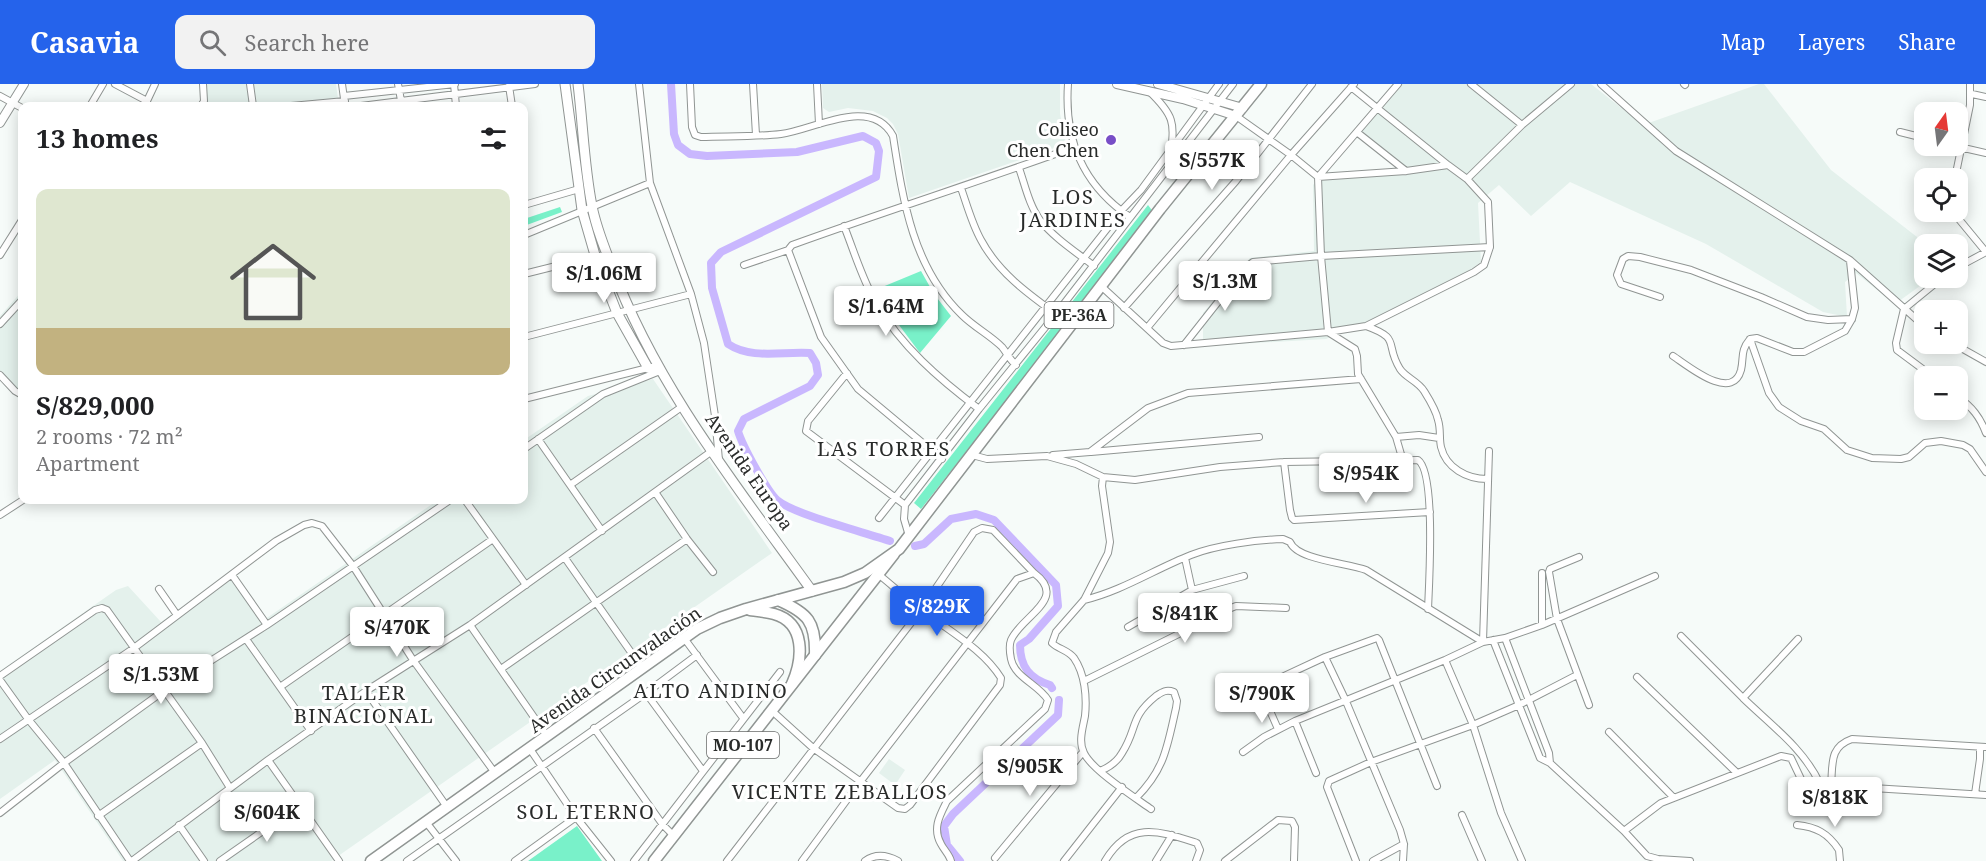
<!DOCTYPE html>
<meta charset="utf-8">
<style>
:root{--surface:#fff;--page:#f2f2f2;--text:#202124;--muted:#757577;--accent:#2563eb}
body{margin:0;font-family:"Noto Serif",serif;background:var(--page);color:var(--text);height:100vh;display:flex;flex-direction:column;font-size:22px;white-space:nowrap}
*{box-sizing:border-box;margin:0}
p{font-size:20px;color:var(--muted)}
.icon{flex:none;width:33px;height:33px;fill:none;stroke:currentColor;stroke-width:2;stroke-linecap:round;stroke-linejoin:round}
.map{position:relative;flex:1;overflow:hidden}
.side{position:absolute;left:18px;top:18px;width:510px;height:402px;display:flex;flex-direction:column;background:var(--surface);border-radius:12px;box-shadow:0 3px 15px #0003}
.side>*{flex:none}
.needle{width:39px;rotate:14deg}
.tools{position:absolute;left:1914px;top:18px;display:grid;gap:12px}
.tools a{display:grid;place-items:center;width:54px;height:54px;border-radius:12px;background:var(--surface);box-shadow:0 3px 15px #0003;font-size:30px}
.price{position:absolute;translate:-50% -51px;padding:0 14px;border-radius:6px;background:#fff;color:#222;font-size:20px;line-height:39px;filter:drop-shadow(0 2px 3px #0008)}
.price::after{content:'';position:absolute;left:50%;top:36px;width:18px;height:14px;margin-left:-9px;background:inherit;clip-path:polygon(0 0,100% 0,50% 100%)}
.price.on{background:var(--accent);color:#fff}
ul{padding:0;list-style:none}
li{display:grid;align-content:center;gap:12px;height:318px;padding:0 18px}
li span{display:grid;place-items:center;height:186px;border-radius:12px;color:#555}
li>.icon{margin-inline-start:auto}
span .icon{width:108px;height:108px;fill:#fffc;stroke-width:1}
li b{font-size:26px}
h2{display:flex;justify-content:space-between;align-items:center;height:72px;padding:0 18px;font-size:26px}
header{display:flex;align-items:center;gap:36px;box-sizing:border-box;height:84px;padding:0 30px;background:var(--accent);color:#fff}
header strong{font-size:28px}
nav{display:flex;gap:33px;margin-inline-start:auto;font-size:21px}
.search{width:420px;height:54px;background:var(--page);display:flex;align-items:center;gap:15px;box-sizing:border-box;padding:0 21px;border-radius:12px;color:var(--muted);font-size:22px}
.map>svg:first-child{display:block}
.built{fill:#e4f1ec}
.green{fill:#79f1c9}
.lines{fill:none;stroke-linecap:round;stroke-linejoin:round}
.canal{stroke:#c9b7fe;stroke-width:8}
.minor-casing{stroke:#909593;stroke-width:8}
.tertiary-casing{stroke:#909593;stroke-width:10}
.secondary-casing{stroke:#909593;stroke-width:11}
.primary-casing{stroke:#909593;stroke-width:13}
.trunk-casing{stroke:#909593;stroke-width:13}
.minor{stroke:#fff;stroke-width:6}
.tertiary{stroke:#fff;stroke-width:8}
.secondary{stroke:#fff;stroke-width:9}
.primary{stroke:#fff;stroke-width:10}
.trunk{stroke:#fff;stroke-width:10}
.poi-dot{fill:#784ec7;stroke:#fff;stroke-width:2}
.labels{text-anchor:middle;stroke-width:6;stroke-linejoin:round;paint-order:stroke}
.shield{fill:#fff;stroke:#696b6a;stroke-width:1.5}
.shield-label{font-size:16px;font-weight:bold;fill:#292b2a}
.poi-label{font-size:18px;fill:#292b2a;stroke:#fff;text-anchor:end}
.street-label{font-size:18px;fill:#292b2a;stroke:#fff}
.neighbourhood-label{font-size:20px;letter-spacing:1.5px;fill:#292b2a;stroke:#fff}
</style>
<header>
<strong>Casavia</strong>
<div class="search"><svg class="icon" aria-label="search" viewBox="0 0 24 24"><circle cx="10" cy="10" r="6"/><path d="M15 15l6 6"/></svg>Search here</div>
<nav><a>Map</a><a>Layers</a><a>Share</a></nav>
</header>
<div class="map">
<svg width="1986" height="777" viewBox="0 0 1986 777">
<rect width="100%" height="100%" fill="#f6fbf9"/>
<path class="built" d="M202,0H336L339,22H201Z
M822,0H1060V30L1066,60L909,114L898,50L893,40L887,34L873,27L848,24L829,28L823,24Z
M1393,0H1591L1643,41L1759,0H1764L1831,86L1926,160L1924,194H1931L1895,220L1856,189L1845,198L1847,233L1823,228L1706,160L1570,98L1531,132L1499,101L1478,119L1481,178L1442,206L1326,255L1203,262V229L1250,174L1314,167L1313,101L1318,95L1401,87L1355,46Z
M22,207V316L0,296V232Z
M653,295L772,469L331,777H123L55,676L0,715V587L116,506L128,502L161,538L213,501L231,496L261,538L438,416H524V356L588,312Z
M889,675L905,686L895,701L879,689Z"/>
<path class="green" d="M1148,121L1154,129L921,425L914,419Z
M560,123L562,128L524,142V135Z
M921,187L934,210L951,232L920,269L878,213L875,206Z
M577,742L602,777H528Z"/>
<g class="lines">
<path class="canal" d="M671,0L674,50L678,61L690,70L707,72L797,68L863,52L876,59L879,67L876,93L721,168L711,179L712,204L728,260C752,276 783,267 810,269L816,279L818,291L810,302L744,335L738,347C742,361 767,407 777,416C795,431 864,448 890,457
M915,462L924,460L951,435L976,430L994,436L1056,501L1058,522L1029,555L1020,561C1020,583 1030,595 1050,601L1052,604
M960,777L947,761L944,742L953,730L1058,631L1059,616"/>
<defs>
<path id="minor" d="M115,0L147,17L155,0
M250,0L253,22
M342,0L345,22
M398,0L402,22
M454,0L456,22
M639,0L650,99L691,210L704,259L715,332L719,376
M690,0L692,43L695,51L701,53C727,52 755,53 781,50C814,46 871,11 893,52C903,117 913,184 962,231C974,243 990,251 1002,263C1007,269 1009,275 1016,281
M753,0L756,51
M817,0L819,40
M1068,0C1064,57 1083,101 1130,133
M1471,0L1522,41
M1601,0L1676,67L1850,176L1924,242
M1684,0L1685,1
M509,2L512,22
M1351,3L1448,81
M1149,7C1179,36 1173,41 1170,81
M1972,10L1986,13
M0,12L22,24
M344,12L455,0
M90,22L103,0
M201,22L204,17L203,0
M291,22L345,17
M361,22L535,0
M1236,32L1291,71L1318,93L1321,172L1328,248L1355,265L1357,272L1358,290L1396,353L1403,377
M1900,48L1924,54
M1358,49L1406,87
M1955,62L1986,69
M1019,84C1025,101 1029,121 1040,136C1054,154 1076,168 1094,182
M1318,93L1406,87L1448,81L1467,95L1522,41L1571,0
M1318,93L1398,0
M1955,94L1970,21V0
M961,104C967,121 972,140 981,156C998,188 1027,209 1056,230
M524,121L579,105
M1953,128L1986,168
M844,142C854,167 862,195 876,219C901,262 939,295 979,325
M524,151L650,99
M788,166L821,253L858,305L942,375
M0,171L22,136
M744,181L788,166L792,161C886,127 981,97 1075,63
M1958,183L1986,168
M524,190L596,172
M1101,202L1163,259L1171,262L1328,248L1366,242L1474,188L1484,181L1490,163L1488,118L1467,95
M1660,213L1621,200L1617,191L1623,175L1628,172L1640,173L1691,186L1761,213L1807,233L1828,236L1852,235
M1124,224L1236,97L1312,0
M0,240L22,216
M1366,242C1402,255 1384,259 1400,285C1406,294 1418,297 1424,307C1429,315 1436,326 1438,336C1441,345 1439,354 1441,363C1446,384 1467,395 1487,395
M1147,244L1291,71L1354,0
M524,253L691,210
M1750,255L1769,309L1779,323L1801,337L1824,345L1847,366L1872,374L1901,375L1909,373L1925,359L1941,357L1963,361L1970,365L1986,388
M1954,260L1986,278
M1184,261L1244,185L1253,178L1321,172L1490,163
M1673,272C1687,281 1732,319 1741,286C1744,273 1740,267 1750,255L1757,254L1793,268H1804L1845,247L1852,235L1855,224L1850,177
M847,289L808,337L806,347L905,421
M0,291L15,307L22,311
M1932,292L1897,266L1896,259L1904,225L1942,194
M1958,313C1972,323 1980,333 1986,349
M524,315L652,283
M1396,353L1419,351L1439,354
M538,355L602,447
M524,365L603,310L660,287
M1091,368L1259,353
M972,371L987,375L1047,372L1076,380L1103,393L1135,396L1220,383L1284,378L1418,376C1436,388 1429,501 1428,525
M1053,371L1090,368L1148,324L1188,309L1361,295
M1284,378L1290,426L1292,434L1294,436L1430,428
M1103,393L1102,402L1110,458L1108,469L1084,516L1056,548L1052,559C1058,565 1068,566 1074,574C1085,590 1087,613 1085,632C1083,643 1078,658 1084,669C1092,686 1134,713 1151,725
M570,401L683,322
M655,408L687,455L713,488
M465,416L526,501
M0,431L23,416
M879,434L1121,127L1141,106L1219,0
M909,452L904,435L905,421L979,325L1056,230L1233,0
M1579,473L1550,485L1549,488L1557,535L1589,621
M565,474L642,584
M1185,474L1192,506
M1542,489V541
M232,491L267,541
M159,505L177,531
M1084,516C1122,507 1155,485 1191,471C1216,461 1257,456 1283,455L1290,458C1297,476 1348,479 1366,486L1483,558L1489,367
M470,541L547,652
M1128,543L1192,506L1244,492
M1681,552L1743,614
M684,554L743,634
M246,555L311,647
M1798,555L1743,614C1771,641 1804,665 1820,700
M1493,556L1540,674L1550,679L1549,669L1505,554
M1325,573L1345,615L1400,746L1404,760L1403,777
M1445,576L1473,641L1501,729L1522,777
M501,585L687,455
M0,592L95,526L102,524L107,526L202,659L230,704
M1637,593L1736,688
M0,596L28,635L64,679L130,777
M1084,597L1231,524L1236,522L1286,524
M1259,602L1278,645
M280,603L493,455
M366,607L447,723
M646,609L703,687
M1241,612L1325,573L1377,554L1379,556L1437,702
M771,626L813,664L898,724L905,725L910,721L1000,601L1001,594C983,565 949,547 922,526C907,515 893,502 878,490
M594,644L663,741L674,752
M1609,648L1673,713
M0,655L134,564L276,457L304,441L312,439L322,442L353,482L413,576L495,689
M530,665L576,733L611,777
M1243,668L1264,653L1295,637
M268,676L366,607L470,541L712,367
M1550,679L1624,747L1647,772L1658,775L1690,777
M1100,687C1110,683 1117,678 1122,669C1138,644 1129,634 1156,612C1162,608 1166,605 1174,608L1177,617L1176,624C1167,663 1165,685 1136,714
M1316,689L1295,637L1445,576L1483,558L1505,554L1542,541L1655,492
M1831,701C1833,680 1829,663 1852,655L1986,663
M1975,710L1980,675V663
M0,729L64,679L165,606L267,541L450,416
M1462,731L1482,777
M98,732L202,659
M426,738L456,777
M179,741L204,777
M1797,741C1816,743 1828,749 1839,766L1840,777
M1624,747L1661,719L1781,672L1791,674L1801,695L1808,700L1986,711
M995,774L1083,668
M132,777L268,676L339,777
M220,777L300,721
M407,777L646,609L697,571
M515,777L576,733
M634,777L780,588
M727,777L921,526L974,448L982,444L993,446L1034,489
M802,777L860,698L1017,495L1034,489C1069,515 1021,532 1011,556C1009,561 1010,570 1011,575C1015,594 1038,600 1048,616L1045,625L947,717C940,731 932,744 941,760C944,766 949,770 951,777
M865,777C876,769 887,771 898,777
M1064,777L1122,703
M1105,777C1129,736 1159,747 1197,759L1200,766L1196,777
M1156,777L1172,751
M1225,777L1278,736L1292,737L1295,743L1294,777
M1356,777L1327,703L1329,697L1371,678L1473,641L1519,621L1577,591
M1373,777L1404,760"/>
<path id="tertiary" d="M1117,0L1183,15L1236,32
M1158,0L1243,24
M0,39L24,0"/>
<path id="secondary" d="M565,0L582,126L597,178L617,229L648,284L661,287
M578,0C583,40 584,82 592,122C596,143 604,163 612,183C656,302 738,404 812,507"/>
<path id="primary" d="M654,777L894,470"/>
<path id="trunk" d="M778,516C808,529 816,538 815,571
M750,526C757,527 766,528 774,530C806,539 803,575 792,600
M371,777L697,545L720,534L746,525L844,498L865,489L899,465L1160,125L1261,0"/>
</defs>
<use href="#minor" class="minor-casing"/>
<use href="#tertiary" class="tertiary-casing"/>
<use href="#secondary" class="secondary-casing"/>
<use href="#primary" class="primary-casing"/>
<use href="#trunk" class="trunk-casing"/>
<use href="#minor" class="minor"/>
<use href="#tertiary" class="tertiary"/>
<use href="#secondary" class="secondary"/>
<use href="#primary" class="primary"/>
<use href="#trunk" class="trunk"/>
</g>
<circle class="poi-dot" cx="1111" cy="56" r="6"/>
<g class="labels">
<g class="shield">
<rect x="1044.5" y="218" width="69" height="26" rx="4.5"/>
<rect x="707" y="648" width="72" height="26" rx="4.5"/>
</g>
<g class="shield-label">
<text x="1079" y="237">PE-36A</text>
<text x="743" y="667">MO-107</text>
</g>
<g class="poi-label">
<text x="1099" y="52">Coliseo<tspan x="1099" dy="21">Chen Chen</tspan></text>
</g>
<g class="street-label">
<text transform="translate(749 388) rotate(55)" y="6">Avenida Europa</text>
<text transform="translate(615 586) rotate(-35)" y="6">Avenida Circunvalación</text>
</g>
<g class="neighbourhood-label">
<text x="1073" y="120">LOS<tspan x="1073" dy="23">JARDINES</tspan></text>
<text x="884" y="372">LAS TORRES</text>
<text x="711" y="614">ALTO ANDINO</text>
<text x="364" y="616">TALLER<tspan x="364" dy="23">BINACIONAL</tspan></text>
<text x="840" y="715">VICENTE ZEBALLOS</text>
<text x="586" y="735">SOL ETERNO</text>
</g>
</g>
</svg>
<div class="tools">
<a><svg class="needle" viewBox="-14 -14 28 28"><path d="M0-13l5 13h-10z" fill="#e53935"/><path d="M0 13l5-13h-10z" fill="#757577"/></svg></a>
<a><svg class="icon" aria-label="locate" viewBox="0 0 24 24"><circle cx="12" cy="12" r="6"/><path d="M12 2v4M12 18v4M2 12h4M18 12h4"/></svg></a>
<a><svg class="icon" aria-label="layers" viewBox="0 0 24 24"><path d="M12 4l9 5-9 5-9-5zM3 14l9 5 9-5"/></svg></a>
<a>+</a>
<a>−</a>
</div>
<b class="price" style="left:1212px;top:107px">S/557K</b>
<b class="price" style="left:604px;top:220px">S/1.06M</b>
<b class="price" style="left:1225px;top:228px">S/1.3M</b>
<b class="price" style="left:886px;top:253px">S/1.64M</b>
<b class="price" style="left:1366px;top:420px">S/954K</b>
<b class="price on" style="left:937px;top:553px">S/829K</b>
<b class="price" style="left:1185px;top:560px">S/841K</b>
<b class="price" style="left:397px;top:574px">S/470K</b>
<b class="price" style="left:161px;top:621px">S/1.53M</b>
<b class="price" style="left:1262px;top:640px">S/790K</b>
<b class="price" style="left:1030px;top:713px">S/905K</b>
<b class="price" style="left:1835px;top:744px">S/818K</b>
<b class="price" style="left:267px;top:759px">S/604K</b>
<section class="side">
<h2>13 homes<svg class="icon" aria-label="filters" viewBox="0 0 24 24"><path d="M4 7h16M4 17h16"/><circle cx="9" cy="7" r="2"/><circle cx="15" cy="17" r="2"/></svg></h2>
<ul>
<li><span style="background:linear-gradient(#dfe7d0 75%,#c2b280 0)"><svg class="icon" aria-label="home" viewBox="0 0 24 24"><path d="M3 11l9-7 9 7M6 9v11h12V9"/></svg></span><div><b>S/829,000</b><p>2 rooms · 72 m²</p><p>Apartment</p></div></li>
</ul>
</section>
</div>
